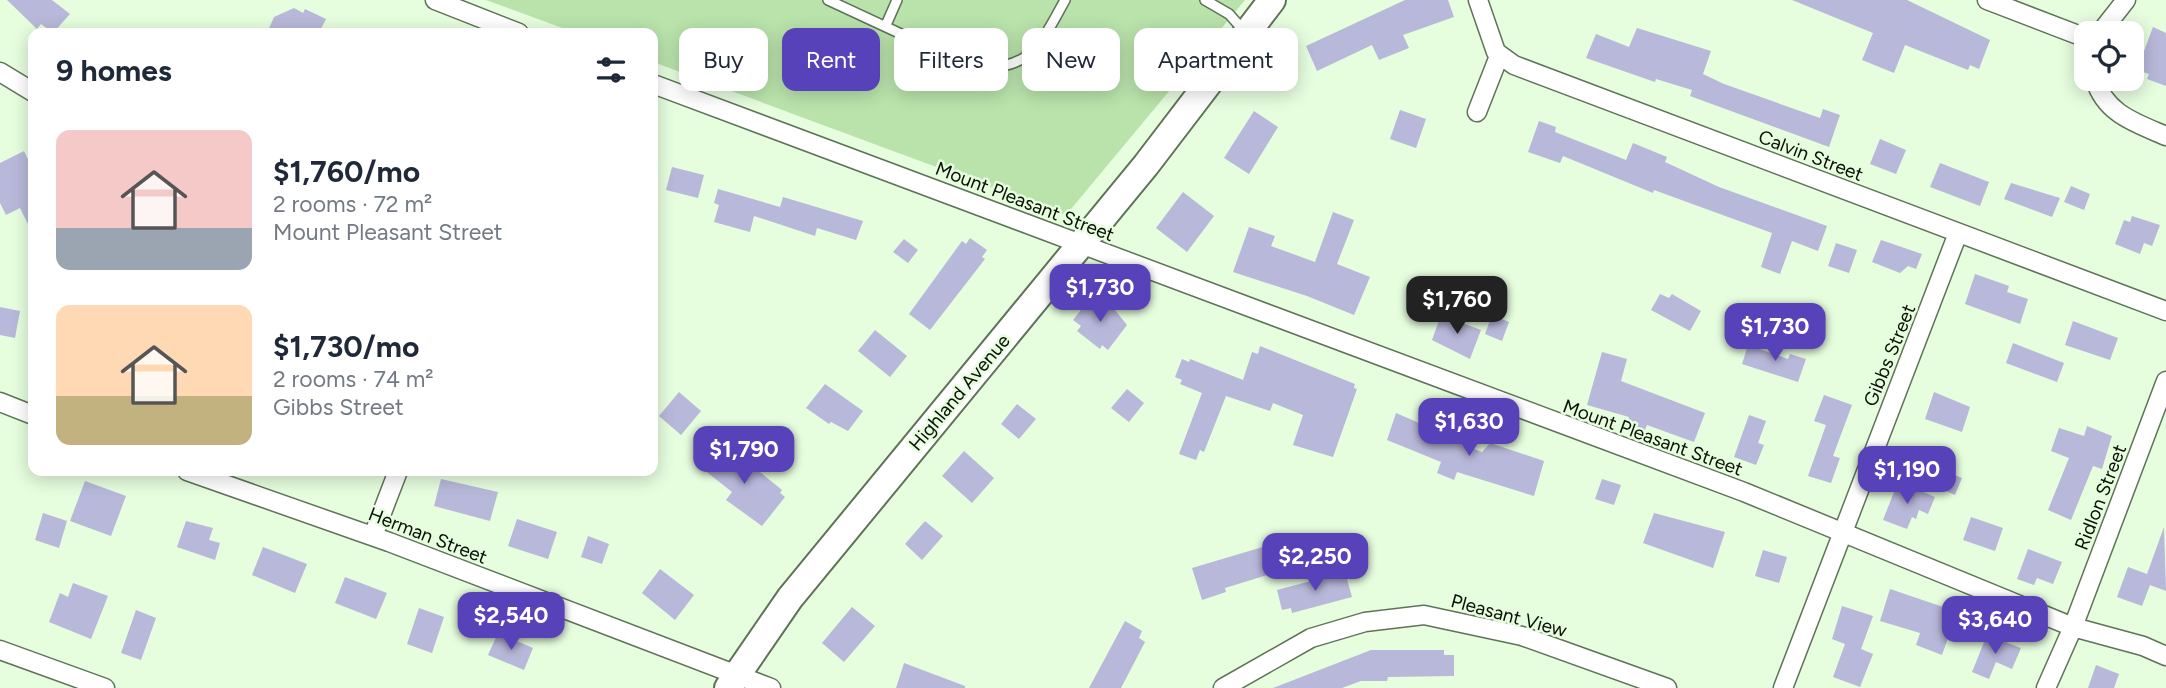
<!DOCTYPE html>
<meta charset="utf-8">
<style>
:root{--surface:#fff;--page:#f2f2f3;--text:#1f2937;--muted:#747a83;--accent:#5842ba}
body{margin:0;font-family:Figtree,sans-serif;background:var(--page);color:var(--text);height:100vh;display:flex;flex-direction:column;font-size:26px;white-space:nowrap}
*{box-sizing:border-box;margin:0}
p{font-size:23px;color:var(--muted)}
.icon{flex:none;width:38px;height:38px;fill:none;stroke:currentColor;stroke-width:2;stroke-linecap:round;stroke-linejoin:round}
.map{position:relative;flex:1;overflow:hidden}
.panel{position:absolute;left:28px;top:28px;width:630px;height:448px;display:flex;flex-direction:column;background:var(--surface);border-radius:14px;box-shadow:0 4px 18px #0003}
.panel>*{flex:none}
.banner{position:absolute;left:679px;top:28px;width:665px;height:63px;display:flex;gap:14px}
.buttons{position:absolute;left:2074px;top:21px;display:grid;gap:14px}
.buttons a{display:grid;place-items:center;width:70px;height:70px;border-radius:14px;background:var(--surface);box-shadow:0 4px 18px #0003;font-size:35px}
.price{position:absolute;translate:-50% -60px;padding:0 16px;border-radius:14px;background:var(--accent);color:#fff;font-size:23px;line-height:46px;filter:drop-shadow(0 2px 4px #0008)}
.price::after{content:'';position:absolute;left:50%;top:42px;width:21px;height:16px;margin-left:-10px;background:inherit;clip-path:polygon(0 0,100% 0,50% 100%)}
.price.active{background:#222;color:#fff}
ul{padding:0;list-style:none}
li{display:flex;align-items:center;gap:21px;height:175px;padding:0 28px}
li span{display:grid;place-items:center;flex:none;width:196px;height:140px;border-radius:14px;color:#555}
li>.icon{margin-inline-start:auto}
span .icon{width:84px;height:84px;fill:#fffc;stroke-width:1}
li b{font-size:30px}
h2{display:flex;justify-content:space-between;align-items:center;height:84px;padding:0 28px;font-size:30px}
.tag{padding:0 24px;border-radius:14px;background:var(--surface);box-shadow:0 4px 18px #0003;font-size:24px;line-height:63px}
.tag.active{background:var(--accent);color:#fff}
.map>svg:first-child{display:block}
.green{fill:#b9e3ab}
.building{fill:#b8b8da}
.lines{fill:none;stroke-linecap:round;stroke-linejoin:round}
.service-casing{stroke:#5e7358;stroke-width:12}
.minor-casing{stroke:#5e7358;stroke-width:21}
.secondary-casing{stroke:#5e7358;stroke-width:30}
.service{stroke:#fff;stroke-width:9}
.minor{stroke:#fff;stroke-width:18}
.secondary{stroke:#fff;stroke-width:26}
.labels{text-anchor:middle;stroke-width:5;stroke-linejoin:round;paint-order:stroke}
.street-label{font-size:19px;fill:#091107;stroke:#e6fdde}
</style>
<div class="map">
<svg width="2166" height="688" viewBox="0 0 2166 688">
<rect width="100%" height="100%" fill="#e6fdde"/>
<path class="green" d="M486,0H1245L1066,215L653,62V33H576Z"/>
<path class="building" d="M7,0H52L70,14L53,33L41,24L37,29Z
M1405,0H1448L1454,17L1403,35L1409,48L1379,60L1372,45L1317,71L1306,46Z
M1792,0H1907L1990,40L1979,69L1970,65L1968,70L1905,45L1894,73L1862,60L1873,33Z
M294,8L303,13L305,9L326,19L319,33H267L274,17Z
M2153,27L2166,33V86L2147,79L2149,74L2137,70Z
M1637,28L1711,51L1703,74L1724,84L1820,118L1823,109L1840,115L1829,147L1690,96L1692,90L1656,79L1655,82L1586,58L1596,34L1629,47Z
M1400,110L1426,119L1416,148L1390,139Z
M1254,111L1278,127L1249,174L1224,158Z
M1539,121L1556,127L1555,132L1626,160L1633,143L1667,157L1665,162L1719,187L1827,226L1818,251L1792,241L1780,274L1761,267L1772,233L1654,190L1653,193L1563,156L1560,163L1528,152Z
M1880,139L1906,150L1896,174L1870,164Z
M24,151L33,170V234L20,208L6,215L0,203V163Z
M1940,163L1989,182L1980,206L1930,187Z
M672,167L704,175L698,198L666,190Z
M2011,183L2060,198L2052,217L2004,199Z
M2071,186L2090,194L2084,210L2064,202Z
M718,189L780,207L783,197L863,221L856,240L817,228L815,236L754,216L750,232L714,222L719,205L714,203Z
M1183,192L1214,216L1187,252L1156,228Z
M1333,212L1354,220L1337,264L1370,277L1354,315L1307,296L1233,272L1249,227L1275,236L1271,246L1315,262Z
M2132,216L2160,225L2152,246L2144,243L2140,254L2115,244L2124,220L2130,222Z
M970,238L987,250L982,257L985,259L930,330L909,314L962,241L966,244Z
M904,239L918,250L908,263L893,252Z
M1881,240L1922,254L1916,269L1908,266L1900,273L1872,262Z
M1836,243L1857,250L1849,273L1828,266Z
M1975,274L2009,286L2007,292L2028,299L2020,324L1965,304Z
M1660,294L1669,298L1672,294L1701,311L1690,331L1651,310Z
M1092,296L1105,307L1111,305L1127,325L1108,350L1102,345L1100,349L1077,331L1081,326L1073,320Z
M0,307L20,311L15,338L0,335Z
M1441,315L1481,330L1470,359L1432,340Z
M1492,315L1509,322L1502,341L1485,334Z
M2073,321L2118,338L2110,360L2065,345Z
M875,330L907,356L890,377L858,351Z
M2013,343L2064,363L2057,382L2006,363Z
M1748,345L1788,359L1790,354L1806,359L1798,382L1742,364Z
M1260,346L1355,384L1354,388L1357,389L1333,457L1293,445L1303,415L1273,403L1270,411L1226,396L1204,452L1200,450L1196,460L1179,454L1202,393L1180,384L1182,380L1175,377L1182,359L1189,362L1190,359L1243,380L1252,352L1258,354Z
M1602,352L1627,359L1621,381L1705,413L1694,442L1647,425L1645,430L1627,423L1629,417L1587,405Z
M825,384L863,411L848,431L831,422L829,424L806,408Z
M1127,389L1144,403L1129,422L1111,408Z
M679,392L701,411L681,435L659,416Z
M1934,392L1970,407L1962,432L1925,419Z
M1824,395L1852,405L1833,456L1840,458L1831,483L1808,476L1826,425L1814,421Z
M1017,404L1036,419L1019,439L1001,424Z
M1396,413L1424,425L1423,429L1482,452L1490,443L1544,461L1534,496L1457,472L1454,480L1437,473L1441,462L1387,440Z
M1749,415L1766,421L1758,443L1764,445L1756,465L1734,457Z
M2087,426L2112,436L2102,469L2093,466L2071,520L2048,510L2069,458L2051,451L2059,428L2084,436Z
M706,447L729,466L739,455L782,490L780,493L785,497L762,526L726,500L732,492L694,462Z
M964,451L994,478L972,503L942,476Z
M1943,470L1962,478L1955,495L1937,487Z
M441,479L498,492L490,521L434,506Z
M1602,479L1621,485L1614,505L1595,499Z
M85,481L126,496L111,536L70,521Z
M1910,486L1935,497L1928,514L1919,510L1916,519L1912,517L1907,529L1883,520L1896,487L1908,491Z
M43,513L67,521L59,548L35,540Z
M1654,513L1725,532L1713,568L1643,543Z
M1971,517L2003,528L1995,551L1963,540Z
M517,519L557,532L548,559L508,546Z
M186,521L213,528L209,540L220,543L215,560L177,547Z
M925,521L943,536L922,560L905,544Z
M2164,527L2166,591L2150,585L2142,606L2117,597L2128,567L2147,574Z
M588,536L609,544L602,564L581,557Z
M1266,546L1274,573L1225,588L1226,592L1202,600L1192,568Z
M263,547L307,564L295,593L252,575Z
M2028,549L2062,562L2053,584L2037,578L2034,585L2017,579Z
M1763,550L1787,557L1779,583L1755,576Z
M660,569L694,595L675,620L642,593Z
M1345,572L1352,597L1292,613L1291,608L1282,610L1277,590Z
M345,577L387,593L376,619L335,603Z
M73,583L108,596L91,639L49,622L60,593L68,597Z
M1890,589L1955,611L1951,620L1954,621L1942,655L1916,645L1920,633L1880,621Z
M1842,606L1873,616L1861,649L1873,654L1860,687L1833,677L1845,644L1832,639Z
M852,607L875,626L844,662L822,643Z
M419,608L444,617L432,653L407,644Z
M136,610L156,618L141,660L121,653Z
M1125,621L1142,631L1139,638L1145,642L1121,688H1089Z
M498,633L533,648L524,670L488,655Z
M1987,635L2021,648L2012,669L1996,662L1989,679L1972,672Z
M1371,650H1444V655H1454V676L1388,677L1387,681H1361L1342,688H1273Z
M904,663L965,686V688H896Z
M2096,665L2119,674L2114,688H2088Z"/>
<g class="lines">
<defs>
<path id="service" d="M828,0L970,66C1028,74 1040,46 1065,0
M1205,0L1229,14L1245,32
M886,25L897,0"/>
<path id="minor" d="M435,0L519,33
M1478,0L1496,52L1514,65L2166,311
M1987,0L2086,38
M2100,33L2126,0
M0,72L33,92
M2095,79C2105,114 2136,123 2166,136
M653,84L1744,492L2073,627L2143,646L2166,656
M1477,112L1499,56
M0,402L33,415
M187,471L389,542L771,688
M373,536L398,471
M0,650L105,688
M1223,688L1311,638L1365,622L1424,615L1522,636L1667,688
M1783,688L1958,233
M2046,688L2073,627L2166,381"/>
<path id="secondary" d="M728,688L790,598L1146,165L1272,0"/>
</defs>
<use href="#service" class="service-casing"/>
<use href="#minor" class="minor-casing"/>
<use href="#secondary" class="secondary-casing"/>
<use href="#service" class="service"/>
<use href="#minor" class="minor"/>
<use href="#secondary" class="secondary"/>
</g>
<g class="labels">
<g class="street-label">
<text transform="translate(1811 155) rotate(21)" y="7">Calvin Street</text>
<text transform="translate(1025 201) rotate(21)" y="7">Mount Pleasant Street</text>
<text transform="translate(1889 355) rotate(-68)" y="7">Gibbs Street</text>
<text transform="translate(959 392) rotate(-50)" y="7">Highland Avenue</text>
<text transform="translate(1653 437) rotate(20)" y="7">Mount Pleasant Street</text>
<text transform="translate(2100 497) rotate(-69)" y="7">Ridlon Street</text>
<text transform="translate(428 535) rotate(21)" y="7">Herman Street</text>
<text transform="translate(1509 615) rotate(15)" y="7">Pleasant View</text>
</g>
</g>
</svg>
<div class="buttons">
<a><svg class="icon" aria-label="locate" viewBox="0 0 24 24"><circle cx="12" cy="12" r="6"/><path d="M12 2v4M12 18v4M2 12h4M18 12h4"/></svg></a>
</div>
<b class="price" style="left:1100px;top:324px">$1,730</b>
<b class="price active" style="left:1457px;top:336px">$1,760</b>
<b class="price" style="left:1775px;top:363px">$1,730</b>
<b class="price" style="left:1469px;top:458px">$1,630</b>
<b class="price" style="left:744px;top:486px">$1,790</b>
<b class="price" style="left:1907px;top:506px">$1,190</b>
<b class="price" style="left:1315px;top:593px">$2,250</b>
<b class="price" style="left:511px;top:652px">$2,540</b>
<b class="price" style="left:1995px;top:656px">$3,640</b>
<div class="banner">
<a class="tag">Buy</a>
<a class="tag active">Rent</a>
<a class="tag">Filters</a>
<a class="tag">New</a>
<a class="tag">Apartment</a>
</div>
<section class="panel">
<h2>9 homes<svg class="icon" aria-label="filters" viewBox="0 0 24 24"><path d="M4 7h16M4 17h16"/><circle cx="9" cy="7" r="2"/><circle cx="15" cy="17" r="2"/></svg></h2>
<ul>
<li><span style="background:linear-gradient(#f6c9c9 70%,#9aa5b1 0)"><svg class="icon" aria-label="home" viewBox="0 0 24 24"><path d="M3 11l9-7 9 7M6 9v11h12V9"/></svg></span><div><b>$1,760/mo</b><p>2 rooms · 72 m²</p><p>Mount Pleasant Street</p></div></li>
<li><span style="background:linear-gradient(#ffd9b3 65%,#c2b280 0)"><svg class="icon" aria-label="home" viewBox="0 0 24 24"><path d="M3 11l9-7 9 7M6 9v11h12V9"/></svg></span><div><b>$1,730/mo</b><p>2 rooms · 74 m²</p><p>Gibbs Street</p></div></li>
</ul>
</section>
</div>
